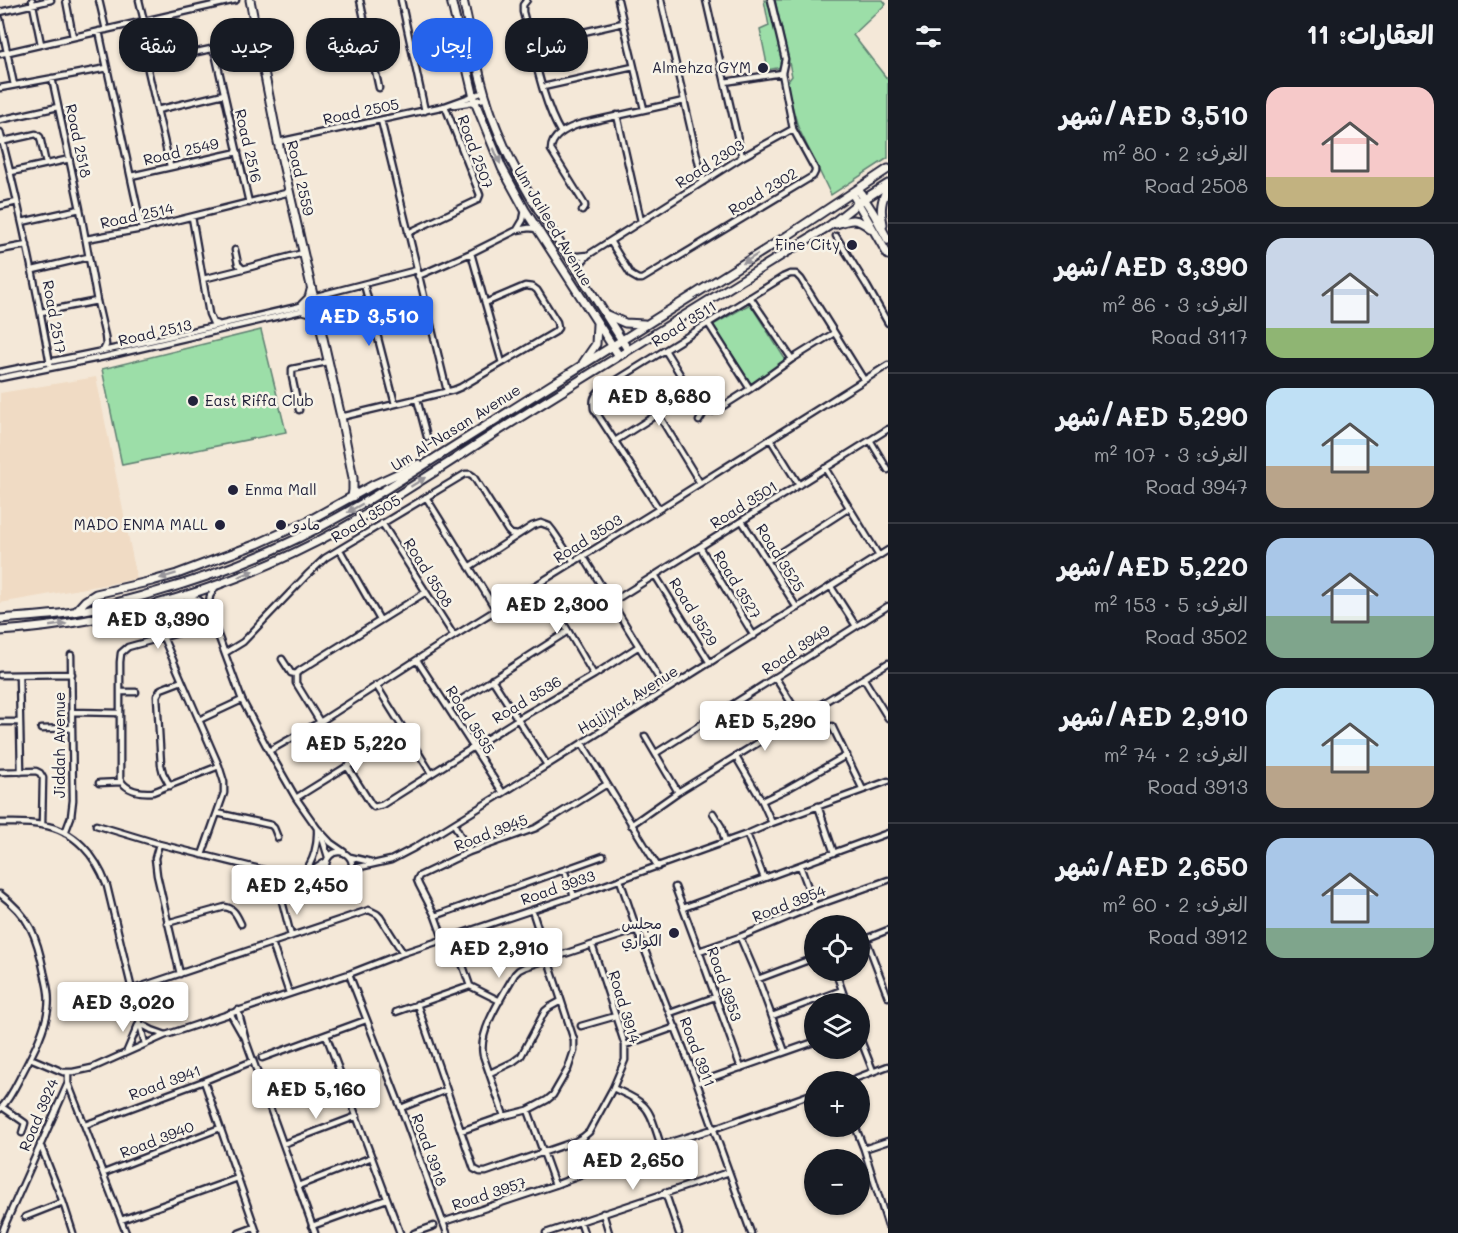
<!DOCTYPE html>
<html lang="ar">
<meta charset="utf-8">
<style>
:root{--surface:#171b24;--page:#242831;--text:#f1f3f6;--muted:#9ea1a6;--line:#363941;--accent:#2563eb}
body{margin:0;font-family:Mali,"Playpen Sans Arabic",sans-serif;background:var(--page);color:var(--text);direction:rtl;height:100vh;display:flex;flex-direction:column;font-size:22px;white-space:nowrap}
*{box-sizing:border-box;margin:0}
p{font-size:20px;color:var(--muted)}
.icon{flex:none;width:33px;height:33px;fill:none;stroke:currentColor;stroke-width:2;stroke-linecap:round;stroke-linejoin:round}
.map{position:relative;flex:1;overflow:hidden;direction:ltr}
.details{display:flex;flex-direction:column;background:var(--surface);width:570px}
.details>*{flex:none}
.hud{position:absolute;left:18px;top:18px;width:570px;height:54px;direction:rtl;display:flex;gap:12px}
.fabs{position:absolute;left:804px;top:915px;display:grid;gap:12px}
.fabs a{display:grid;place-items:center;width:66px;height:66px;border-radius:50%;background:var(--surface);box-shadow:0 2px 4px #0004;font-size:30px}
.price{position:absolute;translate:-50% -51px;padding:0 14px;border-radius:6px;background:#fff;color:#222;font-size:20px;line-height:39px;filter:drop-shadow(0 2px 3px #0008)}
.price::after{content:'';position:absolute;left:50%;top:36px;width:18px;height:14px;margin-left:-9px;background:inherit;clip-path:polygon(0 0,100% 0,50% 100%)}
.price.current{background:var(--accent);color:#fff}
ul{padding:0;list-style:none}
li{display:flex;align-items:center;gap:18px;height:150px;padding:0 24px}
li+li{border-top:2px solid var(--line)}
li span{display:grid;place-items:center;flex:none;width:168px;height:120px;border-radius:18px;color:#555}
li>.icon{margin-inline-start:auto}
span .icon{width:72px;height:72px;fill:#fffc;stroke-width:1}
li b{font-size:26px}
h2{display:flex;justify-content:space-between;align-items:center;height:72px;padding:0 24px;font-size:26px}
.pill{padding:0 21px;border-radius:24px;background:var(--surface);box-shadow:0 2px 4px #0004;font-size:21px;line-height:54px}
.pill.current{background:var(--accent);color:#fff}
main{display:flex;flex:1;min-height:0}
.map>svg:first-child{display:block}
.built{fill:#f0dbc4}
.green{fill:#9cdea8;stroke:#5f8072;stroke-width:1.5}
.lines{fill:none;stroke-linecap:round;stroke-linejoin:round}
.street-casing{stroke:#22223b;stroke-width:9}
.secondary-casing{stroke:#22223b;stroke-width:11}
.street{stroke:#f7f3e8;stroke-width:4.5}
.secondary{stroke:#f7f3e8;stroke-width:7}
.oneway{fill:#97959a}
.poi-dot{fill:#22223b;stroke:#f7f3e8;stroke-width:2}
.labels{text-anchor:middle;stroke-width:5;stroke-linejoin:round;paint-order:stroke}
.poi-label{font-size:15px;fill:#22223b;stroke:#f7f3e8;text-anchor:end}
.street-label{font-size:15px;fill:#22223b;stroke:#f7f3e8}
</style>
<main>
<section class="details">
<h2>العقارات: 11<svg class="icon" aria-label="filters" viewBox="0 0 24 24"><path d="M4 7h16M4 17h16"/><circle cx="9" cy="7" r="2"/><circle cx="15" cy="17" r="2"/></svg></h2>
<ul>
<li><span style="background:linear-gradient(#f6c9c9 75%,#c2b280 0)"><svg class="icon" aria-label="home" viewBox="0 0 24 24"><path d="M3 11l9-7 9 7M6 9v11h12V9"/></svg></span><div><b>AED 3,510/شهر</b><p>الغرف: 2 · 80 m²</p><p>Road 2508</p></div></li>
<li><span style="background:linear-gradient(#c9d6e8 75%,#8fb573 0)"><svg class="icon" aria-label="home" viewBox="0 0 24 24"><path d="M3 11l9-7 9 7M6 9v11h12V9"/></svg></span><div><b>AED 3,390/شهر</b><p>الغرف: 3 · 86 m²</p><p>Road 3117</p></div></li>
<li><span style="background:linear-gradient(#bfe0f5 65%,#b9a48a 0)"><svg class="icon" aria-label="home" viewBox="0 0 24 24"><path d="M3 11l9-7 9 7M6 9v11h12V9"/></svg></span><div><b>AED 5,290/شهر</b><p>الغرف: 3 · 107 m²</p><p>Road 3947</p></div></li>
<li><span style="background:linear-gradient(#a9c7e8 65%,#7fa58c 0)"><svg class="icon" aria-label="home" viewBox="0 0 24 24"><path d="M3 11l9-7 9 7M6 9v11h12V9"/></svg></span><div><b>AED 5,220/شهر</b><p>الغرف: 5 · 153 m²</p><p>Road 3502</p></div></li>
<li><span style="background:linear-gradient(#bfe0f5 65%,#b9a48a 0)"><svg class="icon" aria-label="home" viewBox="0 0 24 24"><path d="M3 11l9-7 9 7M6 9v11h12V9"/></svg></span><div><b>AED 2,910/شهر</b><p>الغرف: 2 · 74 m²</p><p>Road 3913</p></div></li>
<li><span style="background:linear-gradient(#a9c7e8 75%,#7fa58c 0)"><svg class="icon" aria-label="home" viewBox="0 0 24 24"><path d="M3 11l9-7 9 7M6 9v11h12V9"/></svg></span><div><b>AED 2,650/شهر</b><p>الغرف: 2 · 60 m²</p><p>Road 3912</p></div></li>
</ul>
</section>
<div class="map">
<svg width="888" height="1233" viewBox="0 0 888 1233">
<rect width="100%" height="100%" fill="#f4e8d8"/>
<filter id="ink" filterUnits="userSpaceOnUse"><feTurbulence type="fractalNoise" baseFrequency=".0167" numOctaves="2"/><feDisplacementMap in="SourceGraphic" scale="12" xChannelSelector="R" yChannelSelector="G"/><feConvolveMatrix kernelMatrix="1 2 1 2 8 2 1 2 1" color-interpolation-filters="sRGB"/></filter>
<g filter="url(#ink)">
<path class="built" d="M96,377L137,579L0,603V393Z"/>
<path class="green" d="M764,0H768L783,63L782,67L762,71L760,65L767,64L760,30L769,26Z
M775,0H883L886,4L853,35L888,80V158L831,195L798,127L786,84L792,76Z
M750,304L787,362L752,385L713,325Z
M261,330L286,432L122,465L102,369Z"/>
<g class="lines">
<defs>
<path id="street" d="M32,0L41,44
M66,0L73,37
M99,0L106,30
M139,0L144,21
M360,0L379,88
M401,0L425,111
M527,0L523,5V12C533,48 542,102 561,133
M618,0L644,109
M661,0L703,182
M706,0L742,157
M0,12L51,0
M0,19L14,85
M99,31L142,229
M531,44L623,23
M0,54L236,0
M52,78L80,209L97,301L105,336L106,345L103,351
M725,82L782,73
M543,87L633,67
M0,88L107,68
M454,105L467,103L487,98
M157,110L224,94
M617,115L641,221
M0,120L58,107
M381,120L447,391
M0,132C20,208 36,286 50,364
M0,142L36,134L40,137L46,164
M278,142L445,106L484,92
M170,166L148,70L151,63L155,61L211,49L215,53L249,203
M11,172L70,159
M131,176L238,152
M0,206L17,202
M582,211L585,207V205L551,150C551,135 568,128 580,124L684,101
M192,217L209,314L213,323L218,324
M22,222L80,209
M517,230L523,220L525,210
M408,233L478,200L480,195L445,106
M836,236L867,286L888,323
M86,239L142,229L290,192
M610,241L631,275L638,279H642L813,176L815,172V169L793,129L782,73L785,59L771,0
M0,250L27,245
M235,250L238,264L243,269L303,253
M471,253L502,363
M568,255L578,256L588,255
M33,270L88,257
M579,272L581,263L588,255L742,157L793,129
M418,276L471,253L517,230L529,228L537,229
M203,279L243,269
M364,284L395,404
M313,297L417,270
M750,297L792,359
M41,312L97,301
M708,323L750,389
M665,350L700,407L705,411L710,412L717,410L750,389L792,359L834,333
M0,372L132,345L314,303
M0,378L104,357L305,310
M417,399L427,437
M299,410L292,377V369L327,362
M658,414L700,483
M341,417L454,390L461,387L555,332L558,328L557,322L537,290L533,287L525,286L485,303
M699,421L705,411
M771,440L799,485
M870,440L888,470
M615,441L691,393
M825,468L879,556
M426,497L496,610
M659,509L594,409C593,401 593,397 599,391L783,277L790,274H796L801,279L864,380
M742,521L797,608
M382,523L454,636
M700,547L754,636
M340,550L380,620
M583,556L666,690
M767,561L849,508
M469,567L518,535L532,526L541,523L549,526L553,531L574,562
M655,575L710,663
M540,583L594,675
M831,587L856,626
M187,596L199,600L208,608L242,700L269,751L296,798L317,828L331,843L344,852
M612,602L888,429
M208,608L210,596L216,586
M182,632L128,647L121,653L120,662V779C126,791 141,793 153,792L219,766
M163,637L219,766L224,782V793L202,855
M225,653L243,642L307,575L325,558L465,474H470L473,476L508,531L511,534L518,535
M282,659L291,673L296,674
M417,660L503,793
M0,675L72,674
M19,675L21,772
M775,677L800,717
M492,679L547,765
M864,679L888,718
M376,685L431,773
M120,692H136
M448,708L568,631
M72,712L120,713
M199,720L242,700
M0,722H20
M320,722L296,683V674L299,671L426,592
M832,726L863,790
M41,729L72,728
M645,736L678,792
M582,743L658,867
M269,751L320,722L454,636L659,509L888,365
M656,753L888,606
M736,757L762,801L772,823
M347,766L371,804L374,807L382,805L518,719L594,675L639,646
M0,772L36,771L40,773L43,778L42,825
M99,783L121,782
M170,786L163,773L161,765L157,696L161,689L182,681
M296,798L404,731
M762,801L787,789L847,755
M818,806L834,853
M217,813L271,825L274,828L278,838
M713,813L721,826L725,842
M0,823C14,823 28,822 42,825C75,830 96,856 107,886L145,1044
M454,824L469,852
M96,825L159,844L276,873H313L332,876
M631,825L678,792L888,663
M65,833L71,817L73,800L71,655
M321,834L328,857
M747,834L764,878
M159,844L155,858L157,875L180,974
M326 865a13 13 0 1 1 26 0a13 13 0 1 1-26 0Z
M350,857L371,862
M800,866L815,906
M351,869L391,860L414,848L503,793L888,550
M564,870L574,896
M310,872L327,861
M303,873C314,862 318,844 317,828
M620,880L637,930L697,1083L751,1233
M675,887L699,951L741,1068
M0,894C30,916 37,937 44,972C47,985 50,996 48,1009C45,1030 34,1051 24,1070C17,1083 11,1098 0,1109
M282,901L291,936
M683,908L888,833
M435,916L603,856
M167,923L225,907C234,908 237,916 241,924
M453,937L470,986L500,1001
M740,937L758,979L785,1052
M866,939L888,997
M444,941L435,916L419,885L417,880L419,876L469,852L536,828L607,784
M860,941L888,930
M272,943L289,993
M699,951L740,937L815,906L888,880
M835,970L847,1004
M349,974L401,1108L447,1233
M758,979L814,958
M131,990L369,910L377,914L380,917L403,953
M417,1004L474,1169L480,1172H486L576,1141L583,1137L589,1132L613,1088L625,1060V1045L592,945
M238,1010L246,1041L315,1233
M396,1012L470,986
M230,1013L243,1036
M670,1013L715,997
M772,1016L842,990
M581,1026L616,1016
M326,1035L400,1233
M860,1038L873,1071
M625,1045L676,1027
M127,1051L139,1023L152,1030L166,1035
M30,1058L63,1072H73L92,1068L166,1035L349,974L403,953L574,896L747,834L772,823L888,781
M262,1058L366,1020
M490,1073L513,1062L521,1056L545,1011L550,1007L561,1001
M204,1081L257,1233
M846,1082L888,1066
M68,1083L126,1233
M697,1083L814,1042
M613,1088C623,1093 635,1097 643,1105C653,1114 656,1133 661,1145
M277,1100L341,1076
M2,1107L25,1123L22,1133
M401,1108L446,1090
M528,1110L555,1185
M504,1116L483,1055C478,1031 503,995 515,974L519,970L525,967L637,930
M85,1125L204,1081L253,1061
M855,1126L864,1149L888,1226
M461,1131L504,1116L528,1110L547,1100L553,1095L568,1069L574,1051V1040L532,910
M40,1144L63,1202L73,1233
M283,1144L357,1116
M864,1149L888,1141
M104,1173L220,1128
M298,1186L372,1157
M665,1192L679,1233
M603,1213L609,1233
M25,1217L63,1202
M121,1220L238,1178
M580,1221L584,1233
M443,1222L555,1185L661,1145L713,1129L814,1093
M312,1226L387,1199
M2,1233L4,1227L68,1083V1072
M239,1233L255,1227
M414,1233L434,1226
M546,1233L729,1172"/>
<path id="secondary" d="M250,0L278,142L341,417L353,478V490L352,497
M451,0L475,102L502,168L525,210L619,356
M463,0C473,43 480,88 497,129C515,175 542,216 569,257C589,288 608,319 628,350
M858,189L874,214L888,240
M852,193L888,255
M836,224C851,219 856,217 870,228
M883,224C880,210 881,200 888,187
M302,305L309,298L311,290
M303,310L314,313L317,316
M607,315L625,323L644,324
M583,363L596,344L597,324
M76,611L85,601L96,594L152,581L177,574L257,544L308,521L373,485L419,464
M0,619C24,617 49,616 73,612C100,608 127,600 153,593C239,569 311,536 386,489L787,236L888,169
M0,631C119,623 235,587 339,530C399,497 456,457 514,421C619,356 724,291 829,226L858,203L888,184"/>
</defs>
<use href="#street" class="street-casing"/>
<use href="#secondary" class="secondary-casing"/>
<use href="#street" class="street"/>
<use href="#secondary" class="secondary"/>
</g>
<defs><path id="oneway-solid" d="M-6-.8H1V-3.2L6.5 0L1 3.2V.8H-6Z" transform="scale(1.5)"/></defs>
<g class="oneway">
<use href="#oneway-solid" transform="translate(497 156) rotate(67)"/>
<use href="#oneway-solid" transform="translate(750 259) rotate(148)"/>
<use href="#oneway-solid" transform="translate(418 482) rotate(-32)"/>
<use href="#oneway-solid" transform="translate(355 508) rotate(150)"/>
<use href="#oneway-solid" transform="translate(246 574) rotate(-22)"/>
<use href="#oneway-solid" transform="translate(168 576) rotate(163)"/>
<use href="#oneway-solid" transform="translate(58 625) rotate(-8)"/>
</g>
</g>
<g class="poi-dot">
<circle cx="763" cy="68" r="6"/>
<circle cx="852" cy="245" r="6"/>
<circle cx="193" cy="401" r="6"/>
<circle cx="233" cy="490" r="6"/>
<circle cx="220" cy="525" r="6"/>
<circle cx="281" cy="525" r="6"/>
<circle cx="674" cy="933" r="6"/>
</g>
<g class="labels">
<g class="poi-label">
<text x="751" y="73">Almehza GYM</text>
<text x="840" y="250">Fine City</text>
<text x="205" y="406" text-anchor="start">East Riffa Club</text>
<text x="245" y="495" text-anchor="start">Enma Mall</text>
<text x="208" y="530">MADO ENMA MALL</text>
<text x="293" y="530" text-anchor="start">مادو</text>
<text x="662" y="929">مجلس<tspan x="662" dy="17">الكواري</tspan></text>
</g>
<g class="street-label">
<text transform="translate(361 112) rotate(-12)" y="5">Road 2505</text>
<text transform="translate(78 141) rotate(78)" y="5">Road 2518</text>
<text transform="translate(248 146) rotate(77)" y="5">Road 2516</text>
<text transform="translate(181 152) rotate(-13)" y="5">Road 2549</text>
<text transform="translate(475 152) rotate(70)" y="5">Road 2507</text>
<text transform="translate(710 164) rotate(-32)" y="5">Road 2303</text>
<text transform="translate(300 178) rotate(77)" y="5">Road 2559</text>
<text transform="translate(763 192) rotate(-31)" y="5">Road 2302</text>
<text transform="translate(137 216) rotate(-12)" y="5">Road 2514</text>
<text transform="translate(553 226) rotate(59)" y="5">Um Jaileed Avenue</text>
<text transform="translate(54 317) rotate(80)" y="5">Road 2517</text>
<text transform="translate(684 324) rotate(-32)" y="5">Road 3511</text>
<text transform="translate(155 333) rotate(-13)" y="5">Road 2513</text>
<text transform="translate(456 428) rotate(-32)" y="5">Um Al-Nasan Avenue</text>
<text transform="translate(744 505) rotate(-32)" y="5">Road 3501</text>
<text transform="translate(366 519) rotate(-31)" y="5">Road 3505</text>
<text transform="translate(588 539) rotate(-32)" y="5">Road 3503</text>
<text transform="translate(780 558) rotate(58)" y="5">Road 3525</text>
<text transform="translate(428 573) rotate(58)" y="5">Road 3508</text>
<text transform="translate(737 585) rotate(59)" y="5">Road 3527</text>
<text transform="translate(693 612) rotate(58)" y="5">Road 3529</text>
<text transform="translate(796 650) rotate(-33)" y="5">Road 3949</text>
<text transform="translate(527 700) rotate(-31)" y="5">Road 3536</text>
<text transform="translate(628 700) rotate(-32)" y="5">Hajjiyat Avenue</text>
<text transform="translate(470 720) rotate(58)" y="5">Road 3535</text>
<text transform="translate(60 745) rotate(-90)" y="5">Jiddah Avenue</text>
<text transform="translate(491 833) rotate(-21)" y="5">Road 3945</text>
<text transform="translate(558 888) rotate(-19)" y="5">Road 3933</text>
<text transform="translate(789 904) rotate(-21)" y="5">Road 3954</text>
<text transform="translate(724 984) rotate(71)" y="5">Road 3953</text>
<text transform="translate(624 1007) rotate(73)" y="5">Road 3914</text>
<text transform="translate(697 1052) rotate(69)" y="5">Road 3911</text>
<text transform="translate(165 1083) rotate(-20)" y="5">Road 3941</text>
<text transform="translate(39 1115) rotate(-67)" y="5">Road 3924</text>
<text transform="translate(157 1140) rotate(-21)" y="5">Road 3940</text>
<text transform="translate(429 1150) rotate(70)" y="5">Road 3918</text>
<text transform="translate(489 1194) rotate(-18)" y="5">Road 3957</text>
</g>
</g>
</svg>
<div class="fabs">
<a><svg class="icon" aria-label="locate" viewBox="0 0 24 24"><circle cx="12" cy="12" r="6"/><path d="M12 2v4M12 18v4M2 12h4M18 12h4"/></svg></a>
<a><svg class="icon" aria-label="layers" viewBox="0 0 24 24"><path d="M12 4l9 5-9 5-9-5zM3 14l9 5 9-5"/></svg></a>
<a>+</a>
<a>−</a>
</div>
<b class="price current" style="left:369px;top:347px">AED 3,510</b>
<b class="price" style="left:659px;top:427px">AED 8,680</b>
<b class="price" style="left:557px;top:635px">AED 2,300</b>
<b class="price" style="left:158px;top:650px">AED 3,390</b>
<b class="price" style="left:765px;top:752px">AED 5,290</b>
<b class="price" style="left:356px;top:774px">AED 5,220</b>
<b class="price" style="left:297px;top:916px">AED 2,450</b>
<b class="price" style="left:499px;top:979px">AED 2,910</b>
<b class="price" style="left:123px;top:1033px">AED 3,020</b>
<b class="price" style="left:316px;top:1120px">AED 5,160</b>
<b class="price" style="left:633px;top:1191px">AED 2,650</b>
<div class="hud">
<a class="pill">شراء</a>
<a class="pill current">إيجار</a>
<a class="pill">تصفية</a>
<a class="pill">جديد</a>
<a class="pill">شقة</a>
</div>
</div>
</main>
